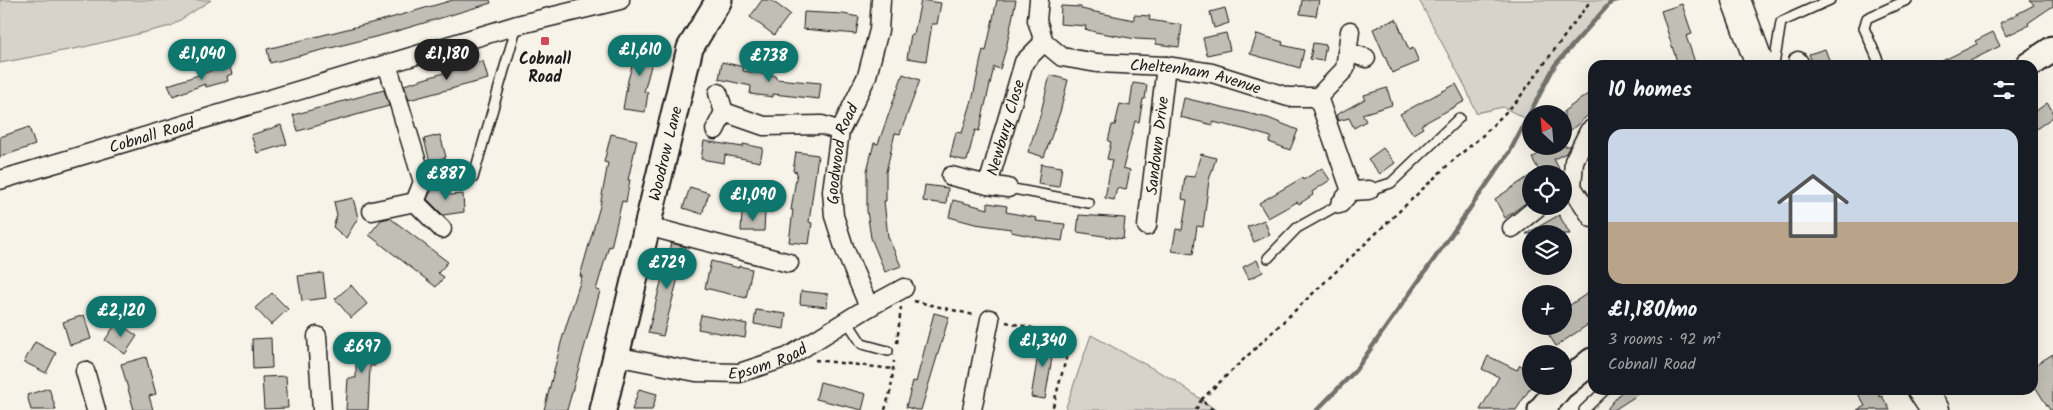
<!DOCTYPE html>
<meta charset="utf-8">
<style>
:root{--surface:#171b24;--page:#20242c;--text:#f1f3f6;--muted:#9ea1a6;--accent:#0f766e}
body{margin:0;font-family:Kalam,sans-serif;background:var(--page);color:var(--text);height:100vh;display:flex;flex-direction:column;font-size:19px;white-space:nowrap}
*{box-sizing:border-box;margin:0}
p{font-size:16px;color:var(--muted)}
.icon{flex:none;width:28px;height:28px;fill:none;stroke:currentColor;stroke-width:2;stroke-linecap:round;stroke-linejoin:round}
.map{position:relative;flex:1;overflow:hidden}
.details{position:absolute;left:1588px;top:60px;width:450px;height:335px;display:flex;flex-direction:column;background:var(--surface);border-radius:15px;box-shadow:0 5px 20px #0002}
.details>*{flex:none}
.needle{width:32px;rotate:334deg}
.controls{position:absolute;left:1522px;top:105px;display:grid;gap:10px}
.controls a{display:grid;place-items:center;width:50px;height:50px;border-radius:50%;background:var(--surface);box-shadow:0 5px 20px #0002;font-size:25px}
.price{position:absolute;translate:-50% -42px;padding:0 11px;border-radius:18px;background:var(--accent);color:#fff;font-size:16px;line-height:32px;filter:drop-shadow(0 1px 2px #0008)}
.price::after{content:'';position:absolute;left:50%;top:30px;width:15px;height:11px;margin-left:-8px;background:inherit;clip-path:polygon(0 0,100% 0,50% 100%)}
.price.active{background:#222;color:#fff}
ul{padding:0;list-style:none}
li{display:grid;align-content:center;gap:10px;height:265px;padding:0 20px}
li span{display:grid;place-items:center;height:155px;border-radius:15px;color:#555}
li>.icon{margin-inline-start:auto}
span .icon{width:90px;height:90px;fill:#fffc;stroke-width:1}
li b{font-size:21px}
h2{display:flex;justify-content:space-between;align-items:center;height:60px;padding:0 20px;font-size:21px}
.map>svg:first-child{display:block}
.green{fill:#d7d3cb;stroke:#7a7874}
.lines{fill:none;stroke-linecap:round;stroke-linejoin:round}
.stream{stroke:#72716c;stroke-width:4.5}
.building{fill:#c0beb5;stroke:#1c1c1c}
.lane-casing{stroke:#1c1c1c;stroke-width:12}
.street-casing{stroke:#1c1c1c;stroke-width:21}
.secondary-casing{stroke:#1c1c1c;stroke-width:29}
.highway-casing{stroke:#1c1c1c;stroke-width:31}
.path{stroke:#1c1c1c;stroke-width:2.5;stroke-dasharray:4 4;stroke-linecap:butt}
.lane{stroke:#f7f3e8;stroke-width:9}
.street{stroke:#f7f3e8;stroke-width:18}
.secondary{stroke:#f7f3e8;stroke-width:25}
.highway{stroke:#f7f3e8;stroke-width:28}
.poi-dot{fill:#d1495b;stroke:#f7f3e8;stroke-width:2}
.labels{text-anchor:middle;stroke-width:4;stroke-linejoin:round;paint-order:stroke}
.poi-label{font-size:16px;font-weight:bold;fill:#1c1c1c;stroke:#f7f3e8}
.street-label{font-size:16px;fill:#1c1c1c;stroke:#f7f3e8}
</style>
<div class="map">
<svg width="2053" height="410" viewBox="0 0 2053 410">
<rect width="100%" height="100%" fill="#f7f3e8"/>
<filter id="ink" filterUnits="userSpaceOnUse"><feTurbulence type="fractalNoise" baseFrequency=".02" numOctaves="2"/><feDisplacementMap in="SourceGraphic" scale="10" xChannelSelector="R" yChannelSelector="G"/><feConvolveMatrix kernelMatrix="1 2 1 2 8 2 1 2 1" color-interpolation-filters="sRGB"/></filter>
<g filter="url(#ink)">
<path class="green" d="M0,0H211L171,26L84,47L0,63Z
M1419,0H1627L1613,2L1555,65L1526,119L1503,107L1476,113L1466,88Z
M1091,335L1174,380L1216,410H1065Z"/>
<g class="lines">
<path class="stream" d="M1317,410L1355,371L1509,153L1555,65L1612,1L1618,0"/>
</g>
<path class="building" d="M453,0H490L491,3L387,34L270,63L267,49L387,19Z
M762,0H771L790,14L774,35L750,17Z
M921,0L941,3L937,24H932L926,61L907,58L911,34H914Z
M997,0H1016L1006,49L1000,69L994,67L979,131L975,130L967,161L950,157L956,132L962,133L973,97L980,63L983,50L986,51Z
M1302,0H1319L1316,16L1300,14Z
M2030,0H2053V6L2028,23L2029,25L2006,36L2000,23L2034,5Z
M1682,4L1692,34L1686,36L1696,65H1678L1661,11Z
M1061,6L1081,7V9L1134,20V15L1150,16L1149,20L1182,25L1179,47L1156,44V40L1136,39L1095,32L1085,29L1086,26L1060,24Z
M1225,8L1229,23L1214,28L1210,12Z
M804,12L843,14L859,17L856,34L803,29Z
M1396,19L1409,50L1413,48L1419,62L1392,73L1373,29Z
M1993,32L2000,46L1970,61L1972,65H1934L1977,44L1975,41Z
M1226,33L1230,50L1207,55L1203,38Z
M1257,34L1283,42L1282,45L1304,50L1300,68L1250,54Z
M640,38L657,43L644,92L648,93L645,112L623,109L628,80Z
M1313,43L1326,45L1323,61L1310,59Z
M1825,49L1831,65H1813L1809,54Z
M483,61L488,79L409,100L404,85Z
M722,62L744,67L743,71L776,76V79L821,83L819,99L773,94V97L750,94L751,86L719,79Z
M229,65L232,74L227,76L228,81L206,87L205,84L173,96L168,85Z
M903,74L920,80L900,134L895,133L886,172V201H884L888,237L901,266L885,272L871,238L867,211V171L874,143L878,144Z
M1050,75L1068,80L1060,112L1044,157L1028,152L1040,116Z
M1133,83L1147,85L1145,99H1143L1139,122L1135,121L1123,168L1130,170L1126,190L1117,188L1114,200L1105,198L1112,160L1107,159L1111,142L1108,141L1112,125H1115L1120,104L1130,106Z
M1456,84L1465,101L1421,125L1423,128L1413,134L1400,114Z
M1387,88L1392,105L1362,114L1366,121L1354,128L1349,118L1338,121L1336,115L1365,99L1364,95Z
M384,90L389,106L298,131L293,115Z
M1592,91V112L1564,136V111Z
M1184,98L1268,118L1298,130L1290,150L1269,142L1271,137L1247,130L1213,122V125L1180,117Z
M2047,103L2053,111V117L2032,132V114Z
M281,125L287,144L257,153L251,135Z
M29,127L35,145L0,157V137Z
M611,134L637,140L628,180H630L626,202L622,201L611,247L609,246L596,290L600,291L567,410H544L562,339L582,276H580L600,206L608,163L604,162Z
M440,135L446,157L430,162L424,139Z
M704,141L743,147V144L763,148L760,162L725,155L724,163L701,159Z
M1551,146H1570L1566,153L1554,159L1559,169L1552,174H1541L1532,158Z
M1383,148L1395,163L1380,174L1368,159Z
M796,152L818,155L809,222L812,223L809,244L789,242L793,210H791L797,172L793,171Z
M1201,154L1216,158L1209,180L1203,227L1197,226L1193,254L1172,251L1176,229L1182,230L1187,200L1182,199L1185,176L1194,177Z
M1041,164L1062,167L1059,187L1038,184Z
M1322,168L1330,180L1312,192L1313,195L1299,204L1297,202L1268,218L1259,203L1302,178L1303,180Z
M1531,175V199L1505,218L1495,199Z
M439,183L450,195L463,194L464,212L443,215L427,199L430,193Z
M925,185L948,188L946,204L923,201Z
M690,187L709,193L702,214L683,208Z
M353,198L358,218L346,238L333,227L337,215L334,202Z
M953,200L988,209V203L1007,206L1006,212L1037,218L1036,221L1065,224L1062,241L1041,238L1011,232V229L975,224L949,217Z
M742,212H765L764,231H741Z
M1079,215L1125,218L1123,239L1077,232Z
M1559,215L1570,234H1526Z
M390,218L448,262L438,273L444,277L436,287L369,235L381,220Z
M1264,220L1270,235L1254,242L1247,227Z
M671,243L686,247L663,336L648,333Z
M1257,260L1263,272L1249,279L1243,267Z
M711,261L739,268V266L752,269L746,298L705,288Z
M323,273L326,298L302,301L298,276Z
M351,285L367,304L351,318L335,299Z
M801,291L828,294L827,307L800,304Z
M272,293L288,309L271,325L255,308Z
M1588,293L1592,300V322L1556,346L1543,326H1564V309Z
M756,310L786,314L784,329L754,324Z
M934,313L949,317L921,410H916L906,407L913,381L916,382Z
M84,315L91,339L70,345L63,322Z
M701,315L747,324L745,338L698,329Z
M117,322L137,336L125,354L105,340Z
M356,335H375V366H370L368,410H346L348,378H356Z
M1041,337L1055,340L1045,399L1031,397Z
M271,338L272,368L253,369L252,339Z
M35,342L56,353L46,373L24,362Z
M2053,354V410H2050L2032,382V367Z
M1488,356L1517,370L1520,365L1531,371V387L1516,410H1480L1499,377L1482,369Z
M146,357L156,394L149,396L153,410H134L121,364Z
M286,376L288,408L264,409L262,377Z
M820,382L866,394L862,410L816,399Z
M49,388L56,410H31L27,395Z
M639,389L657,394L652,410H632Z
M1623,390H1645L1614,410H1606Z
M1856,390H1876L1880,397L1882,396L1890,410H1857L1865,406Z"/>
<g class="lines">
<defs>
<path id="lane" d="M1774,65L1781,22L1830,0
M1880,65L1864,28L1867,18L1907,0
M473,178L517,25
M1008,188L1089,203
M1369,190L1391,183L1459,118
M1268,258L1297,228L1340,204
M847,321L862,344L888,351
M1584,410L1605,390"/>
<g id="street">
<path id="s1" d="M1039,0L1037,20L1044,42L1062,57L1097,63L1166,66L1212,73L1288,97H1318L1345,69L1350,31"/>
<path d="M1347,52L1366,58"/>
<path d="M1798,61L1800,65"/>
<path d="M387,64L423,182L415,202"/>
<path d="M1318,97L1351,191L1340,204"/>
<path d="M724,112L764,126L822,125L840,131"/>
<path d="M715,130L724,112L718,93"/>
<path id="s2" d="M951,176L988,185L1024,62L1044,42"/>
<path id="s3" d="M0,180L517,25L620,0"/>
<path d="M988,185L1008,188"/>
<path d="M1572,187L1592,218"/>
<path d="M1351,191L1369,190"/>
<path d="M1564,191L1572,187L1574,161L1589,131L1592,129"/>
<path d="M372,211L415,202L442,229"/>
<path d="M647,226L789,263"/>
<path id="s4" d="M1147,226L1166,66"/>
<path d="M1512,228L1539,206"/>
<path id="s5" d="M869,307L845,250L834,216L832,191L840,131L867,76L879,30L881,0"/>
<path d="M317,336L322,410"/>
<path id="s6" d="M615,356L696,372L739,373L788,357L869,307L904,288"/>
<path d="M85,371L96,410"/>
<path d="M972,410L990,319"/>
</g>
<g id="secondary">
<path d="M2029,65L2053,49"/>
<path d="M1564,384L1592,361"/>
<path id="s7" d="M603,410L690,48L719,0"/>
<path d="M1541,410L1561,386"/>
</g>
<path id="highway" d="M1736,0L1760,65
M1922,390L1935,410"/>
</defs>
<use href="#lane" class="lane-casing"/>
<use href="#street" class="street-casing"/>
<use href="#secondary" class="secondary-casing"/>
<use href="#highway" class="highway-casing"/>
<path class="path" d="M914,301L974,315
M1006,322L1072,337L1052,410
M897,343L901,307
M815,360L893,369
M885,410L891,389L894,361
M1196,410L1201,400
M1213,410L1201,400L1450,163L1482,136L1517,101L1591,0"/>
<use href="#lane" class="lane"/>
<use href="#street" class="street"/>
<use href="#secondary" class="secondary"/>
<use href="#highway" class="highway"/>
</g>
</g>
<rect class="poi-dot" x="540" y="36" width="10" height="10" rx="2.5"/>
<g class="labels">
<g class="poi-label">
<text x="545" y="64">Cobnall<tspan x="545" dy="18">Road</tspan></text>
</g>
<g class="street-label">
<text dy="6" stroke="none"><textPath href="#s1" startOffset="202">Cheltenham Avenue</textPath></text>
<text dy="6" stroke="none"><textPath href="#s2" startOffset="98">Newbury Close</textPath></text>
<text dy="6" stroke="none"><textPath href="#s3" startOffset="158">Cobnall Road</textPath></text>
<text dy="6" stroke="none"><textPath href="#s4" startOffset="81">Sandown Drive</textPath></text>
<text dy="6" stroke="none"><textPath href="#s7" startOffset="264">Woodrow Lane</textPath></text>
<text dy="6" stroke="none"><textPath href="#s5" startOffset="161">Goodwood Road</textPath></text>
<text dy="6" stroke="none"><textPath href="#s6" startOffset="156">Epsom Road</textPath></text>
</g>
</g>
</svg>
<div class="controls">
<a><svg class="needle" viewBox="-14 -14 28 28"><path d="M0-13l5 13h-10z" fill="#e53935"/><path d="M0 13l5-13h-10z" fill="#9ea1a6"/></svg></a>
<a><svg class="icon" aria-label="locate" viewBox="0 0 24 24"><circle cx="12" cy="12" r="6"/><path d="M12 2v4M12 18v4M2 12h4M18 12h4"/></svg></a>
<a><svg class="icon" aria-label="layers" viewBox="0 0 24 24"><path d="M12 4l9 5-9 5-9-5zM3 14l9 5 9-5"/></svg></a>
<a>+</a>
<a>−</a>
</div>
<b class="price" style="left:640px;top:77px">£1,610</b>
<b class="price" style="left:202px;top:81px">£1,040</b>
<b class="price active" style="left:447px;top:81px">£1,180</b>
<b class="price" style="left:769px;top:83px">£738</b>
<b class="price" style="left:446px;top:201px">£887</b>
<b class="price" style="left:753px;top:222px">£1,090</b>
<b class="price" style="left:667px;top:290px">£729</b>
<b class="price" style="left:121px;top:338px">£2,120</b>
<b class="price" style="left:1043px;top:368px">£1,340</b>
<b class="price" style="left:362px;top:374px">£697</b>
<section class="details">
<h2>10 homes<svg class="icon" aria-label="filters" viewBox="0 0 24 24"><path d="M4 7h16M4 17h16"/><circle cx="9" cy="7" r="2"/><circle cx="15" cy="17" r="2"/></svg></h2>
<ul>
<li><span style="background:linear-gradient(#c9d6e8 60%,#b9a48a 0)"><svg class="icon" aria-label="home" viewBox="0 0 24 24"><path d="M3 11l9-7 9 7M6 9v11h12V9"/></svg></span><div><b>£1,180/mo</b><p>3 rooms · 92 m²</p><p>Cobnall Road</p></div></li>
</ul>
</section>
</div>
